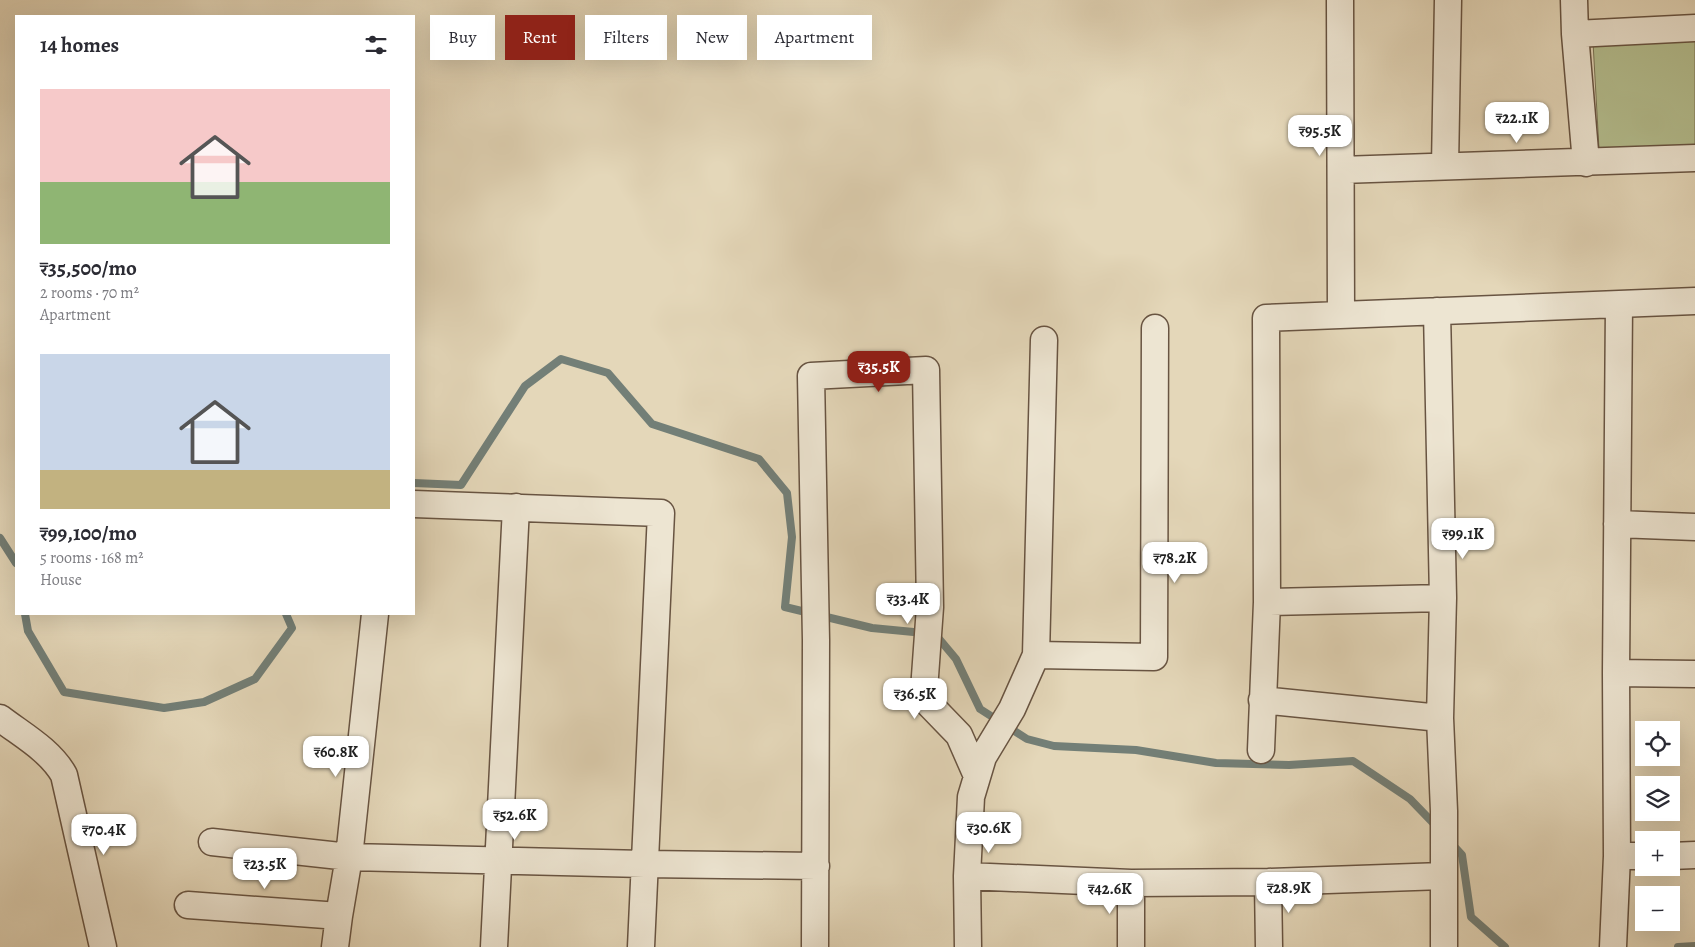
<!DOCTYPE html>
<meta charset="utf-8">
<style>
:root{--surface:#fff;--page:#f7f7f7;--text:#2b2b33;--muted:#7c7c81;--accent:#8f2418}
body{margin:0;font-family:Alegreya,serif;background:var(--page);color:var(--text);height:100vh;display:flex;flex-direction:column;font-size:19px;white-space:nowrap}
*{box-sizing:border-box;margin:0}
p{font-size:16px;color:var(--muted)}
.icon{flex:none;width:28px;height:28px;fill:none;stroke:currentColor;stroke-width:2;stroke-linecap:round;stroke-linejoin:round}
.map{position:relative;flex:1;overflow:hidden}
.side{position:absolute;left:15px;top:15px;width:400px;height:600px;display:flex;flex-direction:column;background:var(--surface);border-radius:0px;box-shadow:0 5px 20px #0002}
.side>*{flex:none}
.top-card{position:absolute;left:430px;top:15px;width:475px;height:45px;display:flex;gap:10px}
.tools{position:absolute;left:1635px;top:721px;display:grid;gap:10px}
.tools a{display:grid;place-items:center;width:45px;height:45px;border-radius:0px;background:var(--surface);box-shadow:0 5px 20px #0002;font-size:25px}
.price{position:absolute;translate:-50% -42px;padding:0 11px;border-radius:10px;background:#fff;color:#222;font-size:16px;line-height:32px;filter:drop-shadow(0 1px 2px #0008)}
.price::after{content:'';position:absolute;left:50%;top:30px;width:15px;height:11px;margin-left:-8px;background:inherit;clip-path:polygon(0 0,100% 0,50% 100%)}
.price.on{background:var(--accent);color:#fff}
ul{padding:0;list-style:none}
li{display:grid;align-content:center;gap:10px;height:265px;padding:0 25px}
li span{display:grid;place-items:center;height:155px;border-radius:0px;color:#555}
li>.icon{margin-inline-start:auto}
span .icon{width:90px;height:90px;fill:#fffc;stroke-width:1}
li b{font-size:21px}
h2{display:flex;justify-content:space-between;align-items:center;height:60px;padding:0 25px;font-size:21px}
.tag{padding:0 18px;border-radius:0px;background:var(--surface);box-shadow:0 5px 20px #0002;font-size:18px;line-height:45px}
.tag.on{background:var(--accent);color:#fff}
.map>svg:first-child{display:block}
.green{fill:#b4be8f;stroke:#7a7455}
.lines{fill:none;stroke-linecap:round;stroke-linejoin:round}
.stream{stroke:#737f77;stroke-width:8}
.street-casing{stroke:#685442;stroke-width:29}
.street{stroke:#ede5d2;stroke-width:26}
</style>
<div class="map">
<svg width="1695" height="947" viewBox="0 0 1695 947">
<rect width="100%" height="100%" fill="#e4d7b9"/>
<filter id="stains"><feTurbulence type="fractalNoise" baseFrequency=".004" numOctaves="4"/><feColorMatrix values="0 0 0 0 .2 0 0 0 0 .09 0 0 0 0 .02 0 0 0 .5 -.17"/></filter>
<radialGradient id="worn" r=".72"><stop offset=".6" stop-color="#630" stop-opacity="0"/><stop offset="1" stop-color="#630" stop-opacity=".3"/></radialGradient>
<path class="green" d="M1695,38V145L1599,149L1593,42Z"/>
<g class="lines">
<path class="stream" d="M414,483L461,485L525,386L561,359L608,373L652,424L759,459L787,493L792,537L785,607L872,628L924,633
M0,538L16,563
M25,614L28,631L64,692L164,708L204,702L255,679L292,628L286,614
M935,634L956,659L980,709L1027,739L1054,746L1136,750L1216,763L1289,765L1353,761L1410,799L1438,828
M1450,842L1462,855L1471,917L1505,947
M1678,947L1695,946"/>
<defs>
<path id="street" d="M1340,0L1341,315
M1574,0L1575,34L1586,163
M1575,34L1695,28
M1445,166L1448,0
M1341,170L1695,158
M1437,311L1443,598L1440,718L1444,811V947
M414,504L661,513L641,947
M1617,524L1695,527
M1267,602L1443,598
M1036,655L1044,340
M1616,673L1695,674
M1262,700L1440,718
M0,718C22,735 50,750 64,775L103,947
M1261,750L1267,602L1266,318L1695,301
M212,842L349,857L644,864L816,866
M1617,856H1644
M1671,856L1695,855
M967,876L1131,883L1268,882L1443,876
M1268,882L1269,947
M188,905L339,916
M335,947L339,916L349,857L375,614
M494,947L516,507
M815,947L816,640L811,376L926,370L930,607L924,690L929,704L959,735L977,776
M968,947L967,876L971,797L983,757L1012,709L1036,655L1154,657L1155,328
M1131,947V883
M1613,947L1617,856L1616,673L1619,304"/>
</defs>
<use href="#street" class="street-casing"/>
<use href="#street" class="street"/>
</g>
<rect width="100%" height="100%" filter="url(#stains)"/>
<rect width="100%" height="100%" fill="url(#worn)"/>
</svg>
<div class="tools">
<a><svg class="icon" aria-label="locate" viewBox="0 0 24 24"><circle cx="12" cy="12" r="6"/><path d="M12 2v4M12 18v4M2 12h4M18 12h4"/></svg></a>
<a><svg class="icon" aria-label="layers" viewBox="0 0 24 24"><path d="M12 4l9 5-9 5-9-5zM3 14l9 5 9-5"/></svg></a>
<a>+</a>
<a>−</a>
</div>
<b class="price" style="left:1517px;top:144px">₹22.1K</b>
<b class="price" style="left:1320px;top:157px">₹95.5K</b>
<b class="price on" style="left:879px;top:393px">₹35.5K</b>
<b class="price" style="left:1463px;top:560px">₹99.1K</b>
<b class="price" style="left:1175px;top:584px">₹78.2K</b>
<b class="price" style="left:908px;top:625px">₹33.4K</b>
<b class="price" style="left:915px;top:720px">₹36.5K</b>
<b class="price" style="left:336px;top:778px">₹60.8K</b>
<b class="price" style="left:515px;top:841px">₹52.6K</b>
<b class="price" style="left:989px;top:854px">₹30.6K</b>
<b class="price" style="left:104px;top:856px">₹70.4K</b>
<b class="price" style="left:265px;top:890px">₹23.5K</b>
<b class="price" style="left:1289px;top:914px">₹28.9K</b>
<b class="price" style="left:1110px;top:915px">₹42.6K</b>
<div class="top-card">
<a class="tag">Buy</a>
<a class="tag on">Rent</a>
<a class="tag">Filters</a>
<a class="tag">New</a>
<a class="tag">Apartment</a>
</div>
<section class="side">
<h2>14 homes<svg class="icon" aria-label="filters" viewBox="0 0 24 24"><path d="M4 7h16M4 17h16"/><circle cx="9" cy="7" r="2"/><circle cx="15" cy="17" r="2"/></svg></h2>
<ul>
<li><span style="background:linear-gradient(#f6c9c9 60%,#8fb573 0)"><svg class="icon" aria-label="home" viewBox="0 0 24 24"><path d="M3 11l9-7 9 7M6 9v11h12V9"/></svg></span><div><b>₹35,500/mo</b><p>2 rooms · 70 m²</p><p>Apartment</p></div></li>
<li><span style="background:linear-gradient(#c9d6e8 75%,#c2b280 0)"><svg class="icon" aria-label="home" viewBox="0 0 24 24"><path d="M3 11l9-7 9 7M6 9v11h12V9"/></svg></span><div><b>₹99,100/mo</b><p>5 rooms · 168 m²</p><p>House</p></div></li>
</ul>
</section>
</div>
